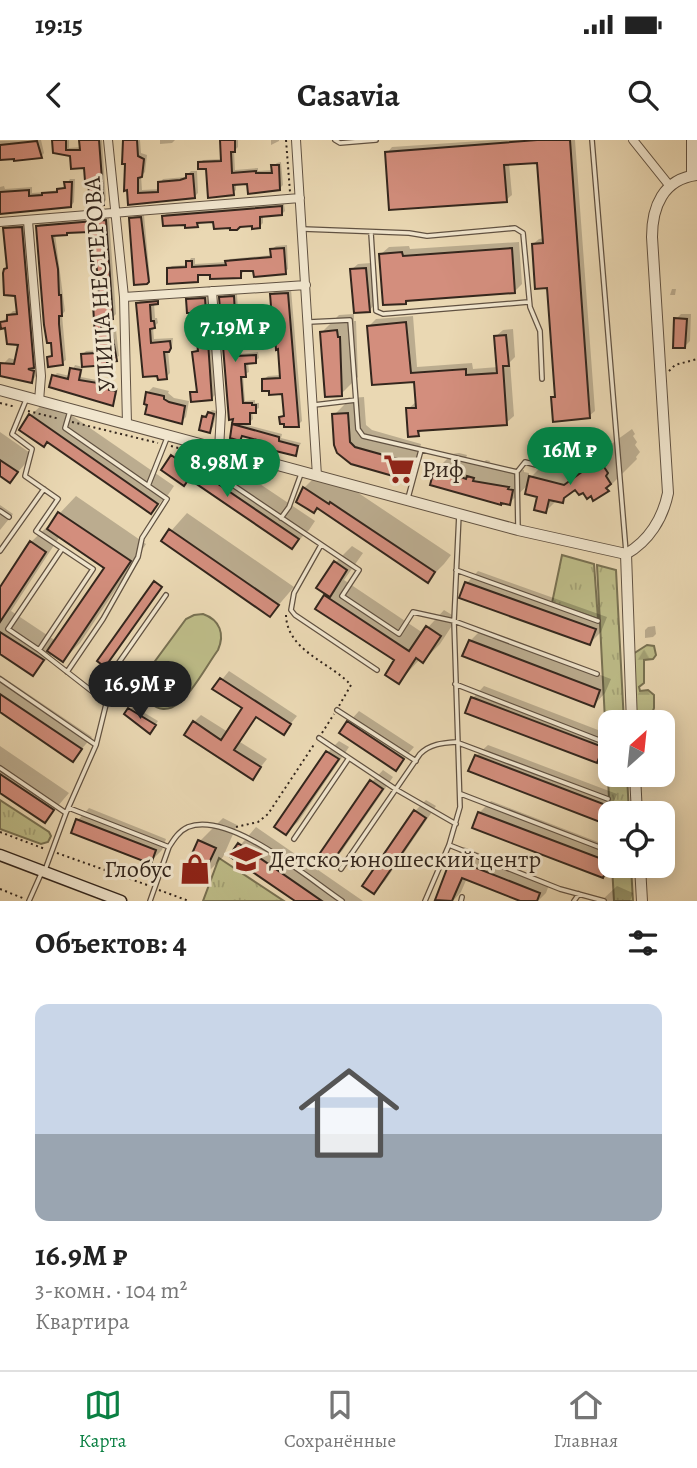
<!DOCTYPE html>
<html lang="ru">
<meta charset="utf-8">
<style>
:root{--surface:#fff;--page:#f2f2f2;--text:#222;--muted:#767676;--line:#e0e0e0;--accent:#0b8043}
body{margin:0;font-family:Alegreya,serif;background:var(--page);color:var(--text);height:100vh;display:flex;flex-direction:column;font-size:26px;white-space:nowrap}
*{box-sizing:border-box;margin:0}
p{font-size:23px;color:var(--muted)}
.icon{flex:none;width:38px;height:38px;fill:none;stroke:currentColor;stroke-width:2;stroke-linecap:round;stroke-linejoin:round}
.map{position:relative;height:761px;overflow:hidden}
.panel{display:flex;flex-direction:column;background:var(--surface);flex:1}
.panel>*{flex:none}
.needle{width:46px;rotate:27deg}
.controls{position:absolute;left:598px;top:570px;display:grid;gap:14px}
.controls a{display:grid;place-items:center;width:77px;height:77px;border-radius:14px;background:var(--surface);box-shadow:0 4px 18px #0003;font-size:35px}
.price{position:absolute;translate:-50% -60px;padding:0 16px;border-radius:24px;background:var(--accent);color:#fff;font-size:23px;line-height:46px;filter:drop-shadow(0 2px 4px #0008)}
.price::after{content:'';position:absolute;left:50%;top:42px;width:21px;height:16px;margin-left:-10px;background:inherit;clip-path:polygon(0 0,100% 0,50% 100%)}
.price.on{background:#222;color:#fff}
ul{padding:0;list-style:none}
li{display:grid;align-content:center;gap:14px;height:371px;padding:0 35px}
li span{display:grid;place-items:center;height:217px;border-radius:14px;color:#555}
li>.icon{margin-inline-start:auto}
span .icon{width:126px;height:126px;fill:#fffc;stroke-width:1}
li b{font-size:30px}
h2{display:flex;justify-content:space-between;align-items:center;height:84px;padding:0 35px;font-size:30px}
.status{display:flex;justify-content:space-between;align-items:center;height:49px;padding:0 35px;background:var(--surface);direction:ltr}
.status svg{height:19px;fill:currentColor}
header{display:flex;justify-content:space-between;align-items:center;height:91px;padding:0 35px;background:var(--surface);font-size:32px;font-weight:600}
.tabs{display:flex;justify-content:space-around;align-items:center;height:98px;border-top:2px solid var(--line);background:var(--surface);font-size:19px;color:var(--muted)}
.tabs a{display:grid;justify-items:center;gap:4px}
.tabs .on{color:var(--accent)}
.map>svg:first-child{display:block}
.grass{fill:#bdbc88;stroke:#787152;stroke-width:2}
.forest{fill:url(#forest-firs);stroke:#787152;stroke-width:2}
.park{fill:url(#park-tufts);stroke:#787152;stroke-width:2}
.shadow{fill:#0003;fill-rule:evenodd}
.building{fill:#d38e7d;stroke:#33261d;stroke-width:2}
.lines{fill:none;stroke-linecap:round;stroke-linejoin:round}
.service-casing{stroke:#615242;stroke-width:6}
.minor-casing{stroke:#615242;stroke-width:10}
.tertiary-casing{stroke:#615242;stroke-width:12}
.secondary-casing{stroke:#33261d;stroke-width:13}
.path{stroke:#33261d;stroke-width:2;stroke-dasharray:2 3.5;stroke-linecap:butt}
.service{stroke:#f1e6ce;stroke-width:3.5}
.minor{stroke:#f1e6ce;stroke-width:8}
.tertiary{stroke:#f1e6ce;stroke-width:10}
.secondary{stroke:#f1e6ce;stroke-width:10}
.labels{text-anchor:middle;stroke-width:6;stroke-linejoin:round;paint-order:stroke}
.street-label{font-size:24px;fill:#33261d;stroke:#f1e6ce}
.poi-label{font-size:24px;fill:#33261d;stroke:#f1e6ce;text-anchor:start}
</style>
<div class="status"><b>19:15</b><svg viewBox="0 0 49 12"><path d="M0 12V9h3v3zM5 12V6h3v6zM10 12V3h3v9zM15 12V0h3v12zM26 1h20v11H26zM47 4h2v5h-2z"/></svg></div>
<header><svg class="icon" aria-label="back" viewBox="0 0 24 24"><path d="M15 5l-7 7 7 7"/></svg>Casavia<svg class="icon" aria-label="search" viewBox="0 0 24 24"><circle cx="10" cy="10" r="6"/><path d="M15 15l6 6"/></svg></header>
<div class="map">
<svg width="697" height="761" viewBox="0 0 697 761">
<defs>
<pattern id="forest-firs" width="22" height="20" patternUnits="userSpaceOnUse" patternTransform="scale(1.75)"><rect width="22" height="20" fill="#bdbc88"/><path d="M5 1l3.5 6h-7zM16 11l3.5 6h-7z" fill="#a3a175"/></pattern>
<pattern id="park-tufts" width="24" height="20" patternUnits="userSpaceOnUse" patternTransform="scale(1.75)"><rect width="24" height="20" fill="#bdbc88"/><path d="M3 7l-1-3M5 7V3M7 7l1-3M15 17l-1-3M17 17v-4M19 17l1-3" fill="none" stroke="#a3a175"/></pattern>
</defs>
<rect width="100%" height="100%" fill="#ead8b3"/>
<filter id="stains"><feTurbulence type="fractalNoise" baseFrequency=".00286" numOctaves="4"/><feColorMatrix values="0 0 0 0 .2 0 0 0 0 .09 0 0 0 0 .02 0 0 0 .5 -.17"/></filter>
<radialGradient id="worn" r=".72"><stop offset=".6" stop-color="#630" stop-opacity="0"/><stop offset="1" stop-color="#630" stop-opacity=".3"/></radialGradient>
<path class="grass" d="M203,474C220,480 225,494 218,510C207,525 193,552 179,563C157,581 136,555 147,532L186,479L194,475Z"/>
<path class="forest" d="M647,505L654,506L656,515L653,519L644,520V543L639,547L640,551L648,550L654,555V568L651,576L643,575L636,571L633,514Z"/>
<path class="park" d="M562,415L594,424L598,479L552,463Z
M597,425L616,430L624,583H611V635H627L629,674H611V697Z
M0,660L49,692L51,696L48,702L41,704L0,689Z
M219,718L284,761H203Z
M612,726H631L633,761H614Z"/>
<path class="shadow" d="M41,0L44,13L41,17L0,18V1Z
M54,0H69V8L81,7V0H102L106,60L103,63L90,39L85,26Z
M125,0H140L141,13L147,15L145,32L141,36L142,50L160,49V43L163,39L185,37L191,31H197L198,53L195,56L130,63Z
M160,0H175L172,3L160,4Z
M219,0H238V7L234,11L235,30L258,28V31L273,30V26L277,23L281,22L283,45L279,49L249,42L236,43V50L233,53L208,27L200,23L203,20L222,19V0Z
M271,0H279V1L271,5Z
M495,0H575L595,271L589,276L553,258L557,254L549,146L533,104L539,99L544,98L539,21L509,23L512,55L506,60L387,13L392,7Z
M70,39H75L74,62L71,66L0,72V47L4,46L5,49L32,47V53L46,52L59,50L66,45Z
M284,64L285,71L282,74L263,75V83L260,86L253,84L215,80L200,82L197,85L164,76L167,73Z
M144,75L150,139L147,142L131,79L134,76Z
M109,77L116,174L112,178H103L105,191L116,190L119,216L107,223L83,214L86,211L98,210L97,157L101,154L97,119L90,90L55,94L65,171L62,175L66,220L62,223L48,218L53,214L38,86L41,83Z
M26,83L37,222L34,226H37L36,236L32,241L5,234V222L9,218L17,220L21,204L2,182L13,171H18L17,155L9,127L5,89L10,85Z
M519,102L522,144L515,151L409,159L405,162L381,114L389,107L409,106L410,109Z
M287,105L288,129L285,132L255,129L244,130L241,136L200,134L197,141L168,129L172,126L187,125L191,118H195V124L227,122L230,119L273,115L272,109L276,106Z
M371,123L374,165L369,171L352,129L358,124Z
M291,149L302,281L298,285L281,277L285,273L284,252L263,240L268,236L282,235L276,197L279,194V177L271,155L276,150Z
M672,149H676L675,155H670Z
M237,154L238,171H248V177L245,181H237L239,214L258,212L259,218L255,221L248,222L249,232L243,235L245,261L255,260V263H259V268L252,271L253,279L247,285L282,294L281,298L301,303L295,314L263,300L243,296L240,299L234,285L236,282L221,158L224,155Z
M209,155L215,255L211,259L192,253L198,249L194,212L198,208L194,171L188,160L192,156Z
M161,158L154,163L155,178H157L158,183L153,187L154,199L173,198L172,206L168,210L170,233L166,237L159,238L138,163L142,159Z
M354,174V181H356L358,237L341,254L322,192L339,175Z
M681,174H691L690,201L685,206L676,179Z
M413,176L417,227L472,223L473,229L498,227L495,197L503,190L513,189L515,217L510,222L514,276L506,283L423,289L418,294L408,269L417,261L415,240L369,186L376,179Z
M75,225L83,227L81,237L112,243L111,247L118,248L115,261L112,264L54,236L57,233L70,236Z
M153,247L169,251L168,253L174,258L189,261L186,277L181,282L148,252Z
M364,257L366,285L372,290L421,304L417,319L400,336L352,322L334,275L351,258Z
M48,259L174,346L168,355L151,372L31,275Z
M212,270L217,271L213,287L209,291L204,276Z
M632,289L635,294L633,296L637,302L635,305L640,312L636,317L637,319L607,349L584,350L576,347L562,361L557,360L546,371L539,356L529,344L509,363L435,331L452,314L459,313L467,315L466,318L483,323L486,320L490,321L489,324L524,330V332L529,333L528,340L561,307L596,315Z
M0,292L33,315L10,341L0,334Z
M189,300L212,315L214,313L315,381L309,390L292,407L172,317Z
M321,331L346,348L348,346L451,415L444,424L428,440L304,348Z
M76,356L146,404L80,503L63,520L53,513L33,533L0,512V450L31,402L48,386L50,387L60,373ZM60,396L106,427L56,501L11,471Z
M0,365L13,374L0,390Z
M187,373L294,447L270,475L163,400Z
M352,406L363,413L344,440L423,493L444,470L457,478L440,504L423,521L420,519L399,542L396,520L326,456L328,454L335,423Z
M478,431L607,477L601,492L590,503L462,457L467,443Z
M655,486L656,494L653,497L645,498V490L648,487Z
M481,490L611,539L605,553L594,565L470,501Z
M229,531L297,576L283,593L257,576L240,602L267,619L252,638L194,582L201,575L228,592L244,568L215,548Z
M0,535L92,597L73,619L0,570Z
M484,546L611,595L608,610L596,621L473,558Z
M133,566L158,581L153,589L127,574Z
M359,571L414,607L396,628L348,583Z
M339,601L349,607L298,682L286,693L328,612Z
M488,605L617,654L611,668L600,680L476,616Z
M0,606L69,653L45,681L0,651Z
M383,630L393,637L342,711L330,723L372,642Z
M426,660L436,666L385,741L374,752L415,671Z
M491,661L611,707V726H613L603,736L479,673Z
M89,668L166,699L162,710L150,722L78,680Z
M223,678L237,685L223,717L200,740V701Z
M256,687L363,761H298L231,716Z
M464,707L550,742L546,753L538,761H525L467,738L461,752L453,761L437,759L453,719Z
M617,746L633,753L630,761H601Z"/>
<path class="building" d="M52,0H66V10H80L79,0H99L104,65L90,66L88,41H85L84,28L71,29L70,16L53,13Z
M123,0H137L138,16L144,19L142,37L138,38V53L158,52V42L180,40L186,38V34H193L195,58L128,65L127,50L124,51L125,24H122Z
M220,0H235V12H231L232,33L256,31V33H272L271,25H279L280,50L248,54L247,44L233,45L234,55L208,58L206,29H198V22L221,21Z
M537,0H570L590,278L553,282L551,257H555L547,148L535,149L532,104L543,103L537,23L504,25L507,62L389,70L385,12Z
M37,1L42,18L14,21V19L0,20V5Z
M64,42H72L71,67L0,74V52L29,50V56L42,55V53L57,52V49L65,48Z
M282,66V75L260,77V88L252,89V86L240,87L237,90H230V88L214,89L213,82L197,83L198,87L185,88V85L163,86L162,76Z
M141,77L149,142L147,144L134,145L129,78Z
M106,80L113,179L100,180L102,194L112,193L117,221L107,222V225L82,227L81,214L96,213L93,164H95V157L99,156L98,140L96,121H90L89,92L67,93V95L52,96L58,129L59,155H61L62,176H59V184L63,225L48,227L47,217L52,216L51,203H47L44,185L36,86Z
M22,87L34,228L28,229L34,231L32,243L0,236V223L14,224L18,205L7,204L5,188L1,189L0,182L7,181V175L17,174L15,156L4,155L3,133L4,129L7,128L3,88Z
M284,108L286,134L254,137L253,131H241V138L210,139V135H198V142L167,144V128L186,127V121H192V127L226,125L225,121L271,117L270,109Z
M512,108L515,153L406,161V164L383,165L379,114L402,112L403,116Z
M366,128L370,172L354,173L350,129Z
M288,153L299,287H284V284H280L279,277L284,276L282,254L269,255V251H262V239L280,238L278,209L276,210L275,196H278L277,179H272L270,154Z
M234,156L235,174H245V182L234,183L237,216L256,215V223L245,224L246,237H241L243,263H252V265H256V273H250V284H232L233,279L229,280L219,157Z
M205,158L212,260L191,262L190,252H197L192,212L198,211L196,193H194L192,173H187L186,159Z
M158,161V164L150,165L151,181H154L155,188L150,189L151,203L170,201L171,208L169,212H164L167,239L158,240L157,236L143,237L136,163Z
M674,178L687,179L685,208H673Z
M406,182L411,233L466,229V235L497,233L494,196L506,195L509,226H503L507,285L418,291L419,296L408,297L406,268H416L414,242L372,245L367,186Z
M337,190L338,197H340L342,256L325,257L320,192Z
M70,228L81,230L79,240L110,245L109,250L116,251L113,266L49,247L52,235L68,239Z
M146,252L164,256V259L169,262L185,266L182,284L145,274L147,265L144,264Z
M208,272L214,274L210,293L199,290L202,276L206,277Z
M348,273L350,302L355,307L405,321L400,338L351,324L337,313L334,305L332,274Z
M29,274L158,364L151,374L47,302L44,307L19,290Z
M232,284L279,297V301L298,306L296,316L259,307L261,301L242,296L240,301L230,298Z
M171,315L194,331L196,329L299,399L292,409L189,339L184,346L161,330Z
M601,318L606,325L604,327L608,333L606,336L611,344L606,348L609,351L593,361L591,356L587,359L583,353L579,355L575,350L564,358L563,363L549,360L546,373L534,370L537,357L525,354L529,336L564,345Z
M0,320L18,332L10,343L0,336Z
M440,329L466,339L467,336L474,338L473,341L509,347L508,349L513,350L510,365L501,363V365L430,345L434,330L440,331Z
M303,347L329,364L330,362L435,432L428,443L317,368L314,373L296,362Z
M58,372L131,421L63,522L47,511L104,428L47,389Z
M169,389L279,465L270,477L161,401Z
M30,401L46,412L0,482V447Z
M334,421L347,430L330,457L316,448Z
M154,441L162,447L105,527L97,521Z
M465,442L596,489L590,505L459,458Z
M324,455L409,511L426,486L441,496L423,523L416,518L399,544L385,535L394,520L315,469Z
M0,492L44,520L33,536L0,514Z
M469,500L600,550L594,567L462,516Z
M220,538L291,584L284,595L256,577L234,610L261,627L253,640L184,595L193,581L221,600L242,568L212,549Z
M0,554L82,609L73,622L0,572Z
M471,557L603,607L597,623L465,573Z
M128,568L156,585L150,594L124,574Z
M347,581L404,619L396,631L339,593Z
M326,611L339,619L286,695L274,687Z
M475,615L606,665L600,682L468,631Z
M0,634L54,670L45,683L0,653Z
M370,640L383,649L330,725L318,716Z
M414,670L426,678L374,754L362,746Z
M478,672L610,722L603,738L472,688Z
M76,679L156,710L151,724L71,693Z
M198,700L216,708L200,742L183,734Z
M238,703L322,761H295L229,716Z
M451,718L540,753L537,761H520L462,738L452,761L435,760Z"/>
<g class="lines">
<defs>
<path id="service" d="M335,0L340,3L376,0
M592,0L626,412
M303,89L409,93L427,96L515,88L523,93L530,167L540,191L542,239
M371,93L376,171L383,174L528,162
M309,182L350,180L358,289L363,296L517,332L525,322L555,330
M26,260L12,294L32,309L25,336L58,359L36,391L93,429L39,510
M314,265L356,260
M207,308L203,325L359,430L342,456L399,494L413,472L454,481L597,534
M517,332L518,389
M148,346L167,298
M408,358L421,310
M0,371L9,377
M281,378L289,367L301,334
M321,405L294,453L291,470L295,475L377,530
M62,409L8,489L39,510L107,563
M0,411L44,349
M456,430L598,481
M67,532L103,479L138,417L142,398L167,359L65,288L70,271
M0,539L96,605
M455,544L604,602
M337,570L416,621
M319,598L397,650L456,684
M0,628L66,673
M461,654L604,709
M69,668L169,707C174,699 179,691 188,687C230,671 308,738 342,761
M294,699L349,618
M449,705L560,749L604,761
M341,729L420,614C430,604 442,603 456,602L608,659
M45,730L66,673L96,605L115,528L166,455
M29,761L41,734
M150,761L169,707
M425,761L449,705L460,667L454,481L459,374
M461,761L462,757
M574,761L579,754"/>
<path id="minor" d="M108,0L124,157L127,284
M296,0L317,336
M633,0L669,45
M28,81L41,236L39,261
M0,82L300,58
M212,151L221,272L219,310
M124,157L306,145"/>
<path id="tertiary" d="M692,35V0
M0,250L518,390L626,414
M626,414C649,401 663,378 668,353L652,97C652,67 663,39 697,35
M626,414L632,583
M635,635L637,674
M640,726L642,761"/>
<path id="secondary" d="M0,715L121,761"/>
</defs>
<use href="#service" class="service-casing"/>
<use href="#minor" class="minor-casing"/>
<use href="#tertiary" class="tertiary-casing"/>
<use href="#secondary" class="secondary-casing"/>
<path class="path" d="M286,0L290,52
M669,231L675,225L697,219
M0,263L16,267
M28,271L60,279
M72,282L158,303
M171,306L199,314
M286,475C287,511 330,522 351,545L339,566
M322,593L334,574
M236,687L258,682L268,674L315,603
M0,692L45,709
M57,713L150,746
M0,749L25,759
M159,750L189,761"/>
<use href="#service" class="service"/>
<use href="#minor" class="minor"/>
<use href="#tertiary" class="tertiary"/>
<use href="#secondary" class="secondary"/>
</g>
<defs>
<symbol id="supermarket-bare" viewBox="-9 -9 18 18"><path d="M-6-5.5h2.5l.6 2H6L4.5 2H-2.5L-4.4-4H-6ZM-1.5 3.2a1.3 1.3 0 1 0 .1 0ZM3 3.2a1.3 1.3 0 1 0 .1 0Z" fill="#8f2418" stroke="#f1e6ce" stroke-width="2.5" paint-order="stroke"/></symbol>
<symbol id="school-bare" viewBox="-9 -9 18 18"><path d="M0-5L7-2L0 1L-7-2ZM-4 1L0 2.5L4 1V4Q0 6-4 4Z" fill="#8f2418" stroke="#f1e6ce" stroke-width="2.5" paint-order="stroke"/></symbol>
<symbol id="shop-bare" viewBox="-9 -9 18 18"><path d="M-5-2.5h2.3a2.7 3.5 0 0 1 5.4 0H5L5.5 6h-11ZM-1.5-2.5h3a1.5 2.3 0 0 0-3 0Z" fill="#8f2418" stroke="#f1e6ce" stroke-width="2.5" paint-order="stroke"/></symbol>
</defs>
<g fill-rule="evenodd">
<use href="#supermarket-bare" x="377" y="307" width="44" height="44"/>
<use href="#school-bare" x="224" y="697" width="44" height="44"/>
<use href="#shop-bare" x="173" y="707" width="44" height="44"/>
</g>
<g class="labels">
<g class="street-label">
<text transform="translate(99 144) rotate(-94)" y="8">УЛИЦА НЕСТЕРОВА</text>
</g>
<g class="poi-label">
<text x="422" y="337">Риф</text>
<text x="269" y="727">Детско-юношеский центр</text>
<text x="172" y="737" text-anchor="end">Глобус</text>
</g>
</g>
<rect width="100%" height="100%" filter="url(#stains)"/>
<rect width="100%" height="100%" fill="url(#worn)"/>
</svg>
<div class="controls">
<a><svg class="needle" viewBox="-14 -14 28 28"><path d="M0-13l5 13h-10z" fill="#e53935"/><path d="M0 13l5-13h-10z" fill="#767676"/></svg></a>
<a><svg class="icon" aria-label="locate" viewBox="0 0 24 24"><circle cx="12" cy="12" r="6"/><path d="M12 2v4M12 18v4M2 12h4M18 12h4"/></svg></a>
</div>
<b class="price" style="left:235px;top:224px">7.19M ₽</b>
<b class="price" style="left:570px;top:347px">16M ₽</b>
<b class="price" style="left:227px;top:359px">8.98M ₽</b>
<b class="price on" style="left:140px;top:581px">16.9M ₽</b>
</div>
<section class="panel">
<h2>Объектов: 4<svg class="icon" aria-label="filters" viewBox="0 0 24 24"><path d="M4 7h16M4 17h16"/><circle cx="9" cy="7" r="2"/><circle cx="15" cy="17" r="2"/></svg></h2>
<ul>
<li><span style="background:linear-gradient(#c9d6e8 60%,#9aa5b1 0)"><svg class="icon" aria-label="home" viewBox="0 0 24 24"><path d="M3 11l9-7 9 7M6 9v11h12V9"/></svg></span><div><b>16.9M ₽</b><p>3-комн. · 104 m²</p><p>Квартира</p></div></li>
</ul>
</section>
<nav class="tabs">
<a class="on"><svg class="icon" aria-label="map" viewBox="0 0 24 24"><path d="M3 6l6-2 6 2 6-2v14l-6 2-6-2-6 2zM9 4v14M15 6v14"/></svg>Карта</a>
<a><svg class="icon" aria-label="saved" viewBox="0 0 24 24"><path d="M7 4h10v16l-5-4-5 4z"/></svg>Сохранённые</a>
<a><svg class="icon" aria-label="home" viewBox="0 0 24 24"><path d="M3 11l9-7 9 7M6 9v11h12V9"/></svg>Главная</a>
</nav>
